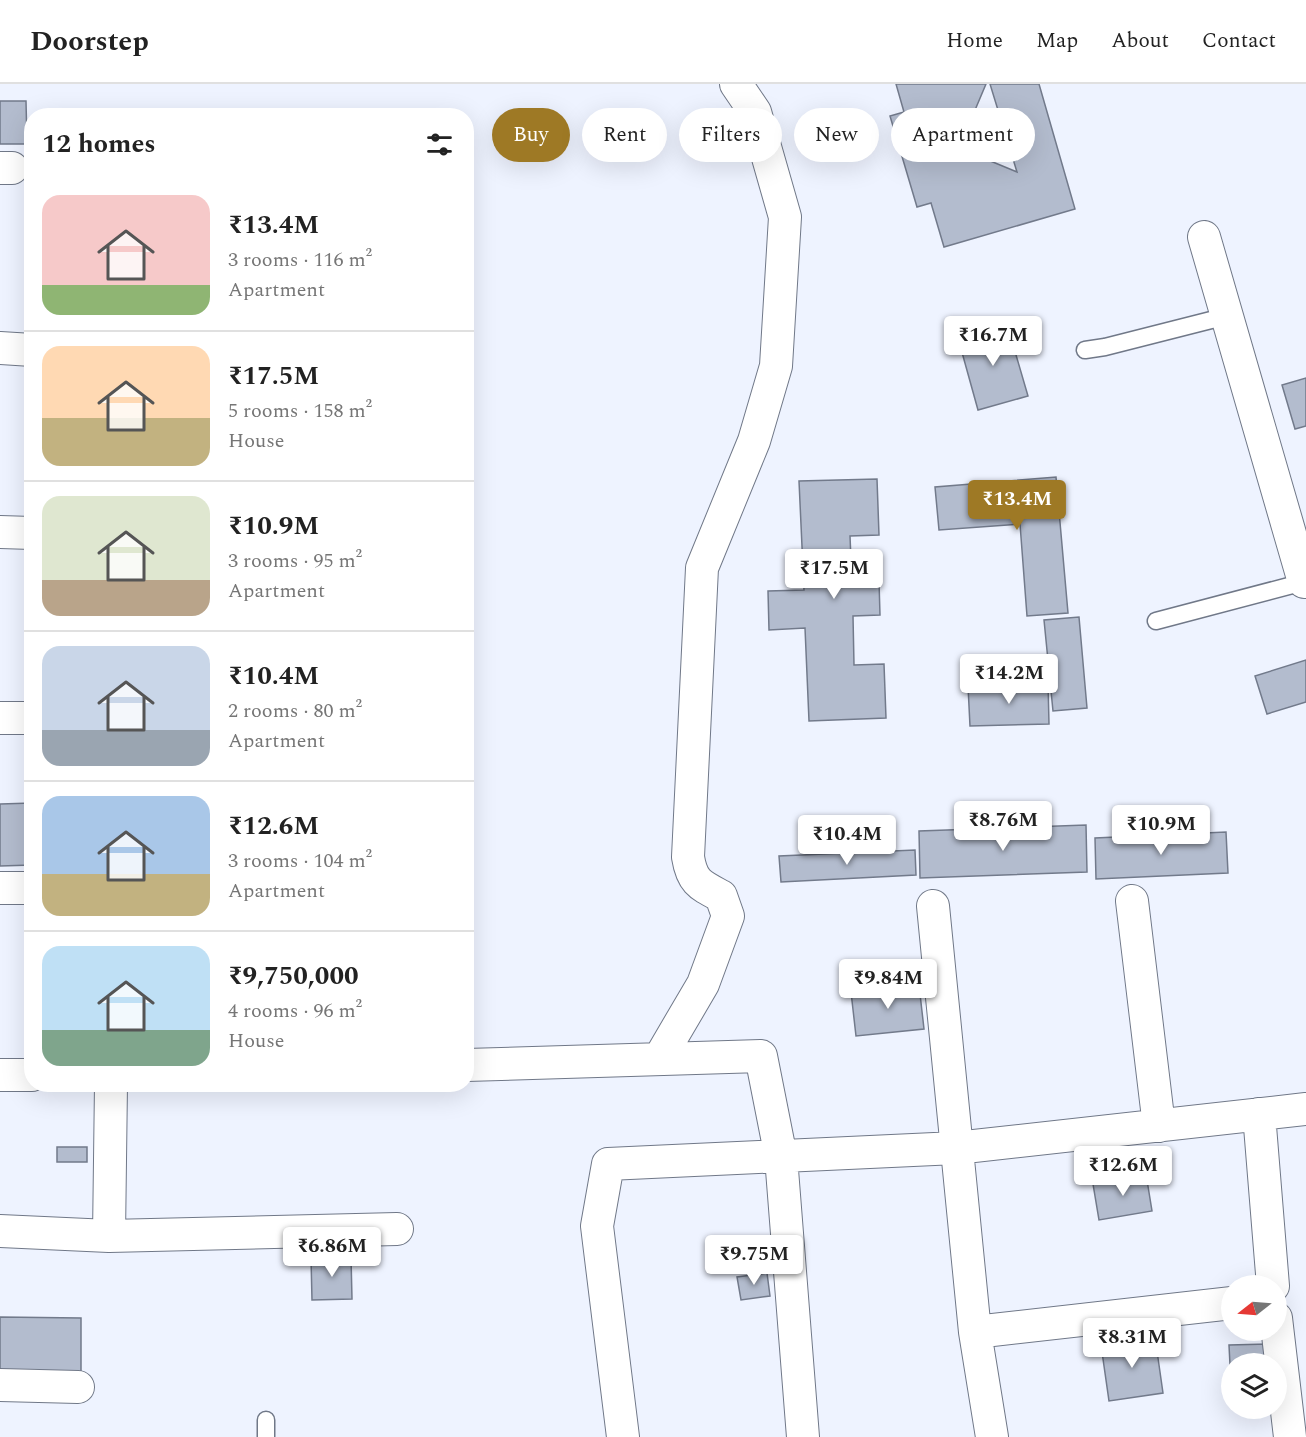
<!DOCTYPE html>
<meta charset="utf-8">
<style>
:root{--surface:#fff;--page:#f2f2f2;--text:#222;--muted:#767676;--line:#e0e0e0;--accent:#9e7925}
body{margin:0;font-family:Spectral,serif;background:var(--page);color:var(--text);height:100vh;display:flex;flex-direction:column;font-size:22px;white-space:nowrap}
*{box-sizing:border-box;margin:0}
p{font-size:20px;color:var(--muted)}
.icon{flex:none;width:33px;height:33px;fill:none;stroke:currentColor;stroke-width:2;stroke-linecap:round;stroke-linejoin:round}
.map{position:relative;flex:1;overflow:hidden}
.side{position:absolute;left:24px;top:24px;width:450px;height:984px;display:flex;flex-direction:column;background:var(--surface);border-radius:24px;box-shadow:0 6px 24px #0002}
.side>*{flex:none}
.top-card{position:absolute;left:492px;top:24px;width:570px;height:54px;display:flex;gap:12px}
.needle{width:39px;rotate:253deg}
.controls{position:absolute;left:1221px;top:1191px;display:grid;gap:12px}
.controls a{display:grid;place-items:center;width:66px;height:66px;border-radius:50%;background:var(--surface);box-shadow:0 6px 24px #0002;font-size:30px}
.price{position:absolute;translate:-50% -51px;padding:0 14px;border-radius:6px;background:#fff;color:#222;font-size:20px;line-height:39px;filter:drop-shadow(0 2px 3px #0008)}
.price::after{content:'';position:absolute;left:50%;top:36px;width:18px;height:14px;margin-left:-9px;background:inherit;clip-path:polygon(0 0,100% 0,50% 100%)}
.price.selected{background:var(--accent);color:#fff}
ul{padding:0;list-style:none}
li{display:flex;align-items:center;gap:18px;height:150px;padding:0 18px}
li+li{border-top:2px solid var(--line)}
li span{display:grid;place-items:center;flex:none;width:168px;height:120px;border-radius:18px;color:#555}
li>.icon{margin-inline-start:auto}
span .icon{width:72px;height:72px;fill:#fffc;stroke-width:1}
li b{font-size:26px}
h2{display:flex;justify-content:space-between;align-items:center;height:72px;padding:0 18px;font-size:26px}
.chip{padding:0 21px;border-radius:27px;background:var(--surface);box-shadow:0 6px 24px #0002;font-size:21px;line-height:54px}
.chip.selected{background:var(--accent);color:#fff}
header{display:flex;align-items:center;gap:36px;box-sizing:border-box;height:84px;padding:0 30px;background:var(--surface);border-bottom:2px solid var(--line)}
header strong{font-size:28px}
nav{display:flex;gap:33px;margin-inline-start:auto;font-size:21px}
.map>svg:first-child{display:block}
.building{fill:#b3bcce;stroke:#727a8b;stroke-width:1.5}
.lines{fill:none;stroke-linecap:round;stroke-linejoin:round}
.lane-casing{stroke:#707888;stroke-width:19}
.street-casing{stroke:#707888;stroke-width:34}
.lane{stroke:#fff;stroke-width:16}
.street{stroke:#fff;stroke-width:32}
</style>
<header>
<strong>Doorstep</strong>
<nav><a>Home</a><a>Map</a><a>About</a><a>Contact</a></nav>
</header>
<div class="map">
<svg width="1306" height="1353" viewBox="0 0 1306 1353">
<rect width="100%" height="100%" fill="#eef3ff"/>
<path class="building" d="M896,0H986L959,64L1017,88L990,0H1039L1075,125L944,163L931,119L917,123L890,32L904,28Z
M0,17H26L27,60H0Z
M1007,240L1028,312L978,326L958,254Z
M1306,294V342L1295,345L1282,301Z
M1056,393L1068,529L1027,532L1020,440L939,446L935,403Z
M877,395L879,451L850,452L852,499L879,497L880,531L853,532L854,581L884,580L886,634L809,637L805,544L769,546L768,507L804,506L799,397Z
M1079,533L1087,624L1053,627L1044,536Z
M1306,576V618L1267,630L1255,592Z
M1048,599L1049,640L970,642L968,602Z
M32,719V781L0,782V720Z
M1086,741L1087,788L920,794L919,747Z
M1226,748L1228,789L1096,795L1095,754Z
M915,766L916,791L781,798L779,772Z
M919,901L924,945L856,952L851,908Z
M57,1063H87V1078H57Z
M1146,1090L1152,1127L1099,1136L1093,1100Z
M351,1173L352,1215L312,1216L311,1174Z
M767,1189L770,1212L741,1216L737,1193Z
M0,1233L81,1234V1288L0,1287Z
M1155,1253L1163,1309L1109,1317L1101,1261Z
M1268,1260L1269,1280H1232L1231,1301L1229,1261Z"/>
<g class="lines">
<defs>
<path id="lane" d="M1085,266L1105,263L1227,232
M1156,537L1304,498
M266,1336V1353"/>
<path id="street" d="M0,84H12
M1204,153L1304,498H1306
M0,264L32,266
M0,448L32,449
M0,634H32
M0,804H32
M1132,817L1159,1042
M933,822L975,1248L992,1353
M659,975L703,900L728,832L721,812C700,801 692,798 688,773L702,484L754,357L776,282L785,133L755,28L736,0
M466,981L761,972L781,1073L803,1353
M0,991H32
M111,1000L109,1152L397,1145
M1259,1030L1273,1202
M0,1147L109,1152
M1276,1234L1290,1353
M975,1248L1232,1219
M0,1301L78,1303
M623,1353L597,1142L608,1080L956,1064L1306,1025"/>
</defs>
<use href="#lane" class="lane-casing"/>
<use href="#street" class="street-casing"/>
<use href="#lane" class="lane"/>
<use href="#street" class="street"/>
</g>
</svg>
<div class="controls">
<a><svg class="needle" viewBox="-14 -14 28 28"><path d="M0-13l5 13h-10z" fill="#e53935"/><path d="M0 13l5-13h-10z" fill="#767676"/></svg></a>
<a><svg class="icon" aria-label="layers" viewBox="0 0 24 24"><path d="M12 4l9 5-9 5-9-5zM3 14l9 5 9-5"/></svg></a>
</div>
<b class="price" style="left:993px;top:283px">₹16.7M</b>
<b class="price selected" style="left:1017px;top:447px">₹13.4M</b>
<b class="price" style="left:834px;top:516px">₹17.5M</b>
<b class="price" style="left:1009px;top:621px">₹14.2M</b>
<b class="price" style="left:1003px;top:768px">₹8.76M</b>
<b class="price" style="left:1161px;top:772px">₹10.9M</b>
<b class="price" style="left:847px;top:782px">₹10.4M</b>
<b class="price" style="left:888px;top:926px">₹9.84M</b>
<b class="price" style="left:1123px;top:1113px">₹12.6M</b>
<b class="price" style="left:332px;top:1194px">₹6.86M</b>
<b class="price" style="left:754px;top:1202px">₹9.75M</b>
<b class="price" style="left:1132px;top:1285px">₹8.31M</b>
<div class="top-card">
<a class="chip selected">Buy</a>
<a class="chip">Rent</a>
<a class="chip">Filters</a>
<a class="chip">New</a>
<a class="chip">Apartment</a>
</div>
<section class="side">
<h2>12 homes<svg class="icon" aria-label="filters" viewBox="0 0 24 24"><path d="M4 7h16M4 17h16"/><circle cx="9" cy="7" r="2"/><circle cx="15" cy="17" r="2"/></svg></h2>
<ul>
<li><span style="background:linear-gradient(#f6c9c9 75%,#8fb573 0)"><svg class="icon" aria-label="home" viewBox="0 0 24 24"><path d="M3 11l9-7 9 7M6 9v11h12V9"/></svg></span><div><b>₹13.4M</b><p>3 rooms · 116 m²</p><p>Apartment</p></div></li>
<li><span style="background:linear-gradient(#ffd9b3 60%,#c2b280 0)"><svg class="icon" aria-label="home" viewBox="0 0 24 24"><path d="M3 11l9-7 9 7M6 9v11h12V9"/></svg></span><div><b>₹17.5M</b><p>5 rooms · 158 m²</p><p>House</p></div></li>
<li><span style="background:linear-gradient(#dfe7d0 70%,#b9a48a 0)"><svg class="icon" aria-label="home" viewBox="0 0 24 24"><path d="M3 11l9-7 9 7M6 9v11h12V9"/></svg></span><div><b>₹10.9M</b><p>3 rooms · 95 m²</p><p>Apartment</p></div></li>
<li><span style="background:linear-gradient(#c9d6e8 70%,#9aa5b1 0)"><svg class="icon" aria-label="home" viewBox="0 0 24 24"><path d="M3 11l9-7 9 7M6 9v11h12V9"/></svg></span><div><b>₹10.4M</b><p>2 rooms · 80 m²</p><p>Apartment</p></div></li>
<li><span style="background:linear-gradient(#a9c7e8 65%,#c2b280 0)"><svg class="icon" aria-label="home" viewBox="0 0 24 24"><path d="M3 11l9-7 9 7M6 9v11h12V9"/></svg></span><div><b>₹12.6M</b><p>3 rooms · 104 m²</p><p>Apartment</p></div></li>
<li><span style="background:linear-gradient(#bfe0f5 70%,#7fa58c 0)"><svg class="icon" aria-label="home" viewBox="0 0 24 24"><path d="M3 11l9-7 9 7M6 9v11h12V9"/></svg></span><div><b>₹9,750,000</b><p>4 rooms · 96 m²</p><p>House</p></div></li>
</ul>
</section>
</div>
